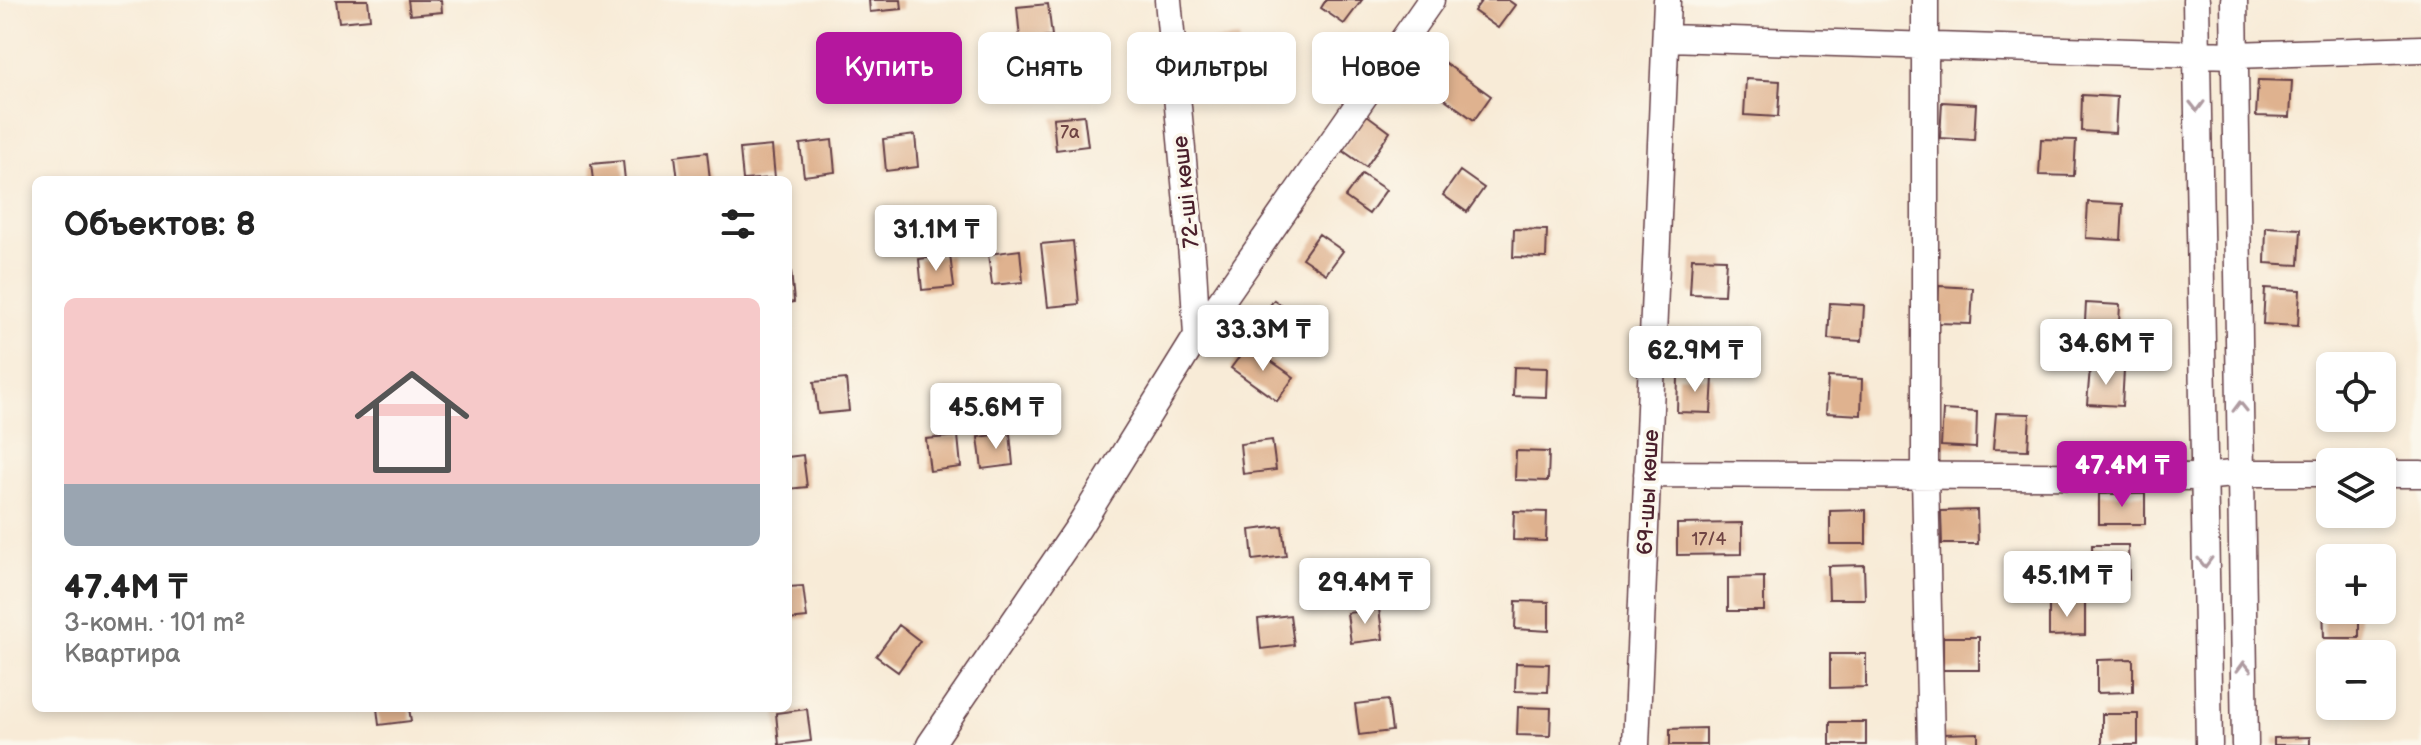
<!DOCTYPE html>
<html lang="ru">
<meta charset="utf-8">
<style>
:root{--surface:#fff;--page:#f2f2f2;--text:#222;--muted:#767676;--accent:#b5179e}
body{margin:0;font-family:"Balsamiq Sans",sans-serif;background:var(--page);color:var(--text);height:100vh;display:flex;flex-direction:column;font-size:30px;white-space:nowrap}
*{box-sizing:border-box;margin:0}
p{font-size:26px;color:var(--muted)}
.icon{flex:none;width:44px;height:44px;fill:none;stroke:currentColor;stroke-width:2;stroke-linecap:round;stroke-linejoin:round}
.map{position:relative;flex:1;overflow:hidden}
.panel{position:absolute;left:32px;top:176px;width:760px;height:536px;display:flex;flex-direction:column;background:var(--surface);border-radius:12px;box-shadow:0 4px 12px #0003}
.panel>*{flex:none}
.banner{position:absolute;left:816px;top:32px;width:760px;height:72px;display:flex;gap:16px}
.controls{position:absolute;left:2316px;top:352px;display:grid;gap:16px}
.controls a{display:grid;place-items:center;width:80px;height:80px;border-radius:12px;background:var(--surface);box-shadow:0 4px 12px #0003;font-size:40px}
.price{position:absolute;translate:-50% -68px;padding:0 18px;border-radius:8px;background:#fff;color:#222;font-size:26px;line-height:52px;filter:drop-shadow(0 2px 4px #0008)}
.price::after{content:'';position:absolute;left:50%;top:48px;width:24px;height:18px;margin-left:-12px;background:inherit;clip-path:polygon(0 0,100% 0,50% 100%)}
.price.active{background:var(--accent);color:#fff}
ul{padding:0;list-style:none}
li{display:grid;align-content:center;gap:16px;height:424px;padding:0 32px}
li span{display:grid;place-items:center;height:248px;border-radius:12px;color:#555}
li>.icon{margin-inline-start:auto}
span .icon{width:144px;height:144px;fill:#fffc;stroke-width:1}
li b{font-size:34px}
h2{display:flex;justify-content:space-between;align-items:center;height:96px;padding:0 32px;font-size:34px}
.tag{padding:0 28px;border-radius:12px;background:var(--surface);box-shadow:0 4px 12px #0003;font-size:28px;line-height:72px}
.tag.active{background:var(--accent);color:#fff}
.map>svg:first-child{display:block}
.building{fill:#dfb28f}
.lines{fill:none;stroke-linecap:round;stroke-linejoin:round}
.minor-casing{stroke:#643e45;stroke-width:29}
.minor{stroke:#fff;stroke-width:26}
.oneway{stroke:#ae9aa0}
.labels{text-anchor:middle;stroke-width:7;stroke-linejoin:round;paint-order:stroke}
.number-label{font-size:18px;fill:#6f4444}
.street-label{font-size:22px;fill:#4a1f2b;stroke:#fbf7ec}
</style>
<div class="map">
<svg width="2421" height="745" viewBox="0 0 2421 745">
<rect width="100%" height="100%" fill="#fbf7ec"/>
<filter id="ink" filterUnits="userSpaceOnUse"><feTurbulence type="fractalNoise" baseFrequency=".0125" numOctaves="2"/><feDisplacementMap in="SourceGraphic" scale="16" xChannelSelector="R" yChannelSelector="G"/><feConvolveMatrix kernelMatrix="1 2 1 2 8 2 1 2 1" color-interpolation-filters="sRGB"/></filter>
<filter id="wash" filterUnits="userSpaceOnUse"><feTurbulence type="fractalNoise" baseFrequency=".006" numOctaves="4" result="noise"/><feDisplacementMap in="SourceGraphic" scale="32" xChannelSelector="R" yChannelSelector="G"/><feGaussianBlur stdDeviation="1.8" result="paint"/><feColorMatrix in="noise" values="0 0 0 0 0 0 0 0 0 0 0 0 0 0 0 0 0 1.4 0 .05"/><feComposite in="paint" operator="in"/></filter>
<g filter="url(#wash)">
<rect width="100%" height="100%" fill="#f8ebd7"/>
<g id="blocks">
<path class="building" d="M336,0H368L370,19L339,22Z
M408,0H441L442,12L410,15Z
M869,0H901L902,9L870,12Z
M1326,0H1362L1344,24L1321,8Z
M1482,0H1508L1515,5L1498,28L1474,11Z
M1048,4L1052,36L1020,39L1017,7Z
M1239,38L1243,69L1211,73L1207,41Z
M1441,60L1491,96L1474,120L1424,84Z
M1746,79L1780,81L1778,117L1744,115Z
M2258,80L2292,81L2290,117L2256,116Z
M2082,95L2117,97L2115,133L2081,131Z
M1942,102L1976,104L1974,140L1940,138Z
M1084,115L1088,146L1056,150L1053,118Z
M1367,115L1390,132L1366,167L1342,150Z
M915,135L918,167L886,171L883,139Z
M2041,139L2076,140L2074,176L2039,175Z
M832,140L835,172L804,176L800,144Z
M772,146L775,178L743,180L740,149Z
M707,152L710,180H678L675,156Z
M623,161L625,180H593L591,164Z
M1460,171L1484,188L1467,212L1443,195Z
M1362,174L1386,190L1369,214L1345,197Z
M2088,202L2123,204L2121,240L2086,238Z
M2266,227L2301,229L2299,265L2265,263Z
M1514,229L1547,230L1546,258L1513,257Z
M1319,234L1343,251L1326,274L1302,258Z
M1073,241L1079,304L1048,307L1041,244Z
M1020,250L1023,282L992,285L988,254Z
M950,255L954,287L922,290L919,259Z
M1692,258L1726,259L1724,295L1690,294Z
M788,271H791L794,302L788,303Z
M1939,286L1973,288L1971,324L1937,323Z
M2265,288L2300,290L2298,326L2263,324Z
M1274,300L1298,317L1281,340L1257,323Z
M1830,303L1864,305L1862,341L1828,339Z
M2086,303L2120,305L2118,341L2084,339Z
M1248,345L1294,377L1277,401L1231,368Z
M1514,367L1547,368L1546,397L1513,396Z
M2090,368L2124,370L2122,406L2087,404Z
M1678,376L1713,377L1711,413L1677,412Z
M1828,377L1862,379L1861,415L1826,413Z
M846,379L849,411L818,414L814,382Z
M1943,410L1977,412L1976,448L1941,446Z
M1996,413L2030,414L2028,450L1993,449Z
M1010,433L1013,465L982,469L978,437Z
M958,436L961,467L930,471L926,439Z
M1272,440L1276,470L1243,474L1240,444Z
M1516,451L1549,452L1548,481L1515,480Z
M803,455L807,487L788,489V457Z
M2099,494H2145V524H2099Z
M1866,510V544H1830V511Z
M1977,510L1978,544H1942L1941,511Z
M1514,511L1547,512L1546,541L1513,540Z
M1742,523V554L1677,555V524Z
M1282,526L1286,556L1253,560L1250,530Z
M2092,545H2128L2129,579H2093Z
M1864,565L1865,599H1829L1828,566Z
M1764,577V611H1728V578Z
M803,586L807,618L788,620V587Z
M1516,601L1549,602V631L1515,629Z
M2049,602H2085V635L2049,636Z
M2323,604H2330V610H2359V638H2324Z
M1379,609L1383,639L1351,643L1347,613Z
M1290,615L1294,645L1261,649L1258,619Z
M899,625L920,641L898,672L876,656Z
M1943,637H1979V670H1943Z
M1830,654H1866V687L1830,688Z
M2133,659V692L2097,693V660Z
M1516,663L1549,664L1548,692L1515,691Z
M1388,700L1392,731L1359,735L1355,704Z
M1518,707L1551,708L1550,736L1517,735Z
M377,708H409L411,721L379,725Z
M807,709L811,741L779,745L776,713Z
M2102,714H2138V745H2102Z
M1830,722H1866V745H1830Z
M1706,728V745H1670V729Z
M1978,733V745H1942V734Z
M2310,737V745H2274V738Z"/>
</g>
</g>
<g filter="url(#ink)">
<use href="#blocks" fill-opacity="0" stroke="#643e45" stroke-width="2"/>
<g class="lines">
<defs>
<path id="minor" d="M1168,0L1193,267L1197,336
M1925,0V477L1931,745
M2196,0L2209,745
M2234,0L2245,745
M1667,38L2233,55L2421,49
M1647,474L2203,477L2241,473H2330
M2382,474H2421
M930,745L1078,528L1197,336L1431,0
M1636,745L1667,0"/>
</defs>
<use href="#minor" class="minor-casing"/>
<use href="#minor" class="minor"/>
</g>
<defs><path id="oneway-chevron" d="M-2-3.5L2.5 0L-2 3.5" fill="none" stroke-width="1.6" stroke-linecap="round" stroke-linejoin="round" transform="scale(2)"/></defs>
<g class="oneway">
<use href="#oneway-chevron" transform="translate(2197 106) rotate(89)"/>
<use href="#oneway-chevron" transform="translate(2240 407) rotate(-91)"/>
<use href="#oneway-chevron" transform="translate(2205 562) rotate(89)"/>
<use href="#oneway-chevron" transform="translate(2244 667) rotate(-91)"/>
</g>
</g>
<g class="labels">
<g class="number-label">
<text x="1070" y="138">7а</text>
<text x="1709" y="545">17/4</text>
</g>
<g class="street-label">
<text transform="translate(1185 192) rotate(-96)" y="8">72-ші көше</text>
<text transform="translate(1647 492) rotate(-87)" y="8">69-шы көше</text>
</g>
</g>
</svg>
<div class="controls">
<a><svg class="icon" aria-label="locate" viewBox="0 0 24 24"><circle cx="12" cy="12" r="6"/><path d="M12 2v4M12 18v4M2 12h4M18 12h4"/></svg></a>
<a><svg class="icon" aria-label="layers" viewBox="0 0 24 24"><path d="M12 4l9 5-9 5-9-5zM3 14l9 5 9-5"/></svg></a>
<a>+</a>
<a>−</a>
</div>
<b class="price" style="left:936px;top:273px">31.1M ₸</b>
<b class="price" style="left:1263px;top:373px">33.3M ₸</b>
<b class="price" style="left:2106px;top:387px">34.6M ₸</b>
<b class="price" style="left:1695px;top:394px">62.9M ₸</b>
<b class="price" style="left:996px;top:451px">45.6M ₸</b>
<b class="price active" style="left:2122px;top:509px">47.4M ₸</b>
<b class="price" style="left:2067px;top:619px">45.1M ₸</b>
<b class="price" style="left:1365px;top:626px">29.4M ₸</b>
<div class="banner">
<a class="tag active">Купить</a>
<a class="tag">Снять</a>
<a class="tag">Фильтры</a>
<a class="tag">Новое</a>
</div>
<section class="panel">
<h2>Объектов: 8<svg class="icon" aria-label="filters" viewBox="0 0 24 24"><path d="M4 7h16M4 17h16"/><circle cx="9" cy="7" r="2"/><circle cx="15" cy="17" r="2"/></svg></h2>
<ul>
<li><span style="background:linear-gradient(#f6c9c9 75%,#9aa5b1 0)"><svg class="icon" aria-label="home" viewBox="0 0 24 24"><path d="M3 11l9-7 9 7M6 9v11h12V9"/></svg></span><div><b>47.4M ₸</b><p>3-комн. · 101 m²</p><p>Квартира</p></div></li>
</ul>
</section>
</div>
